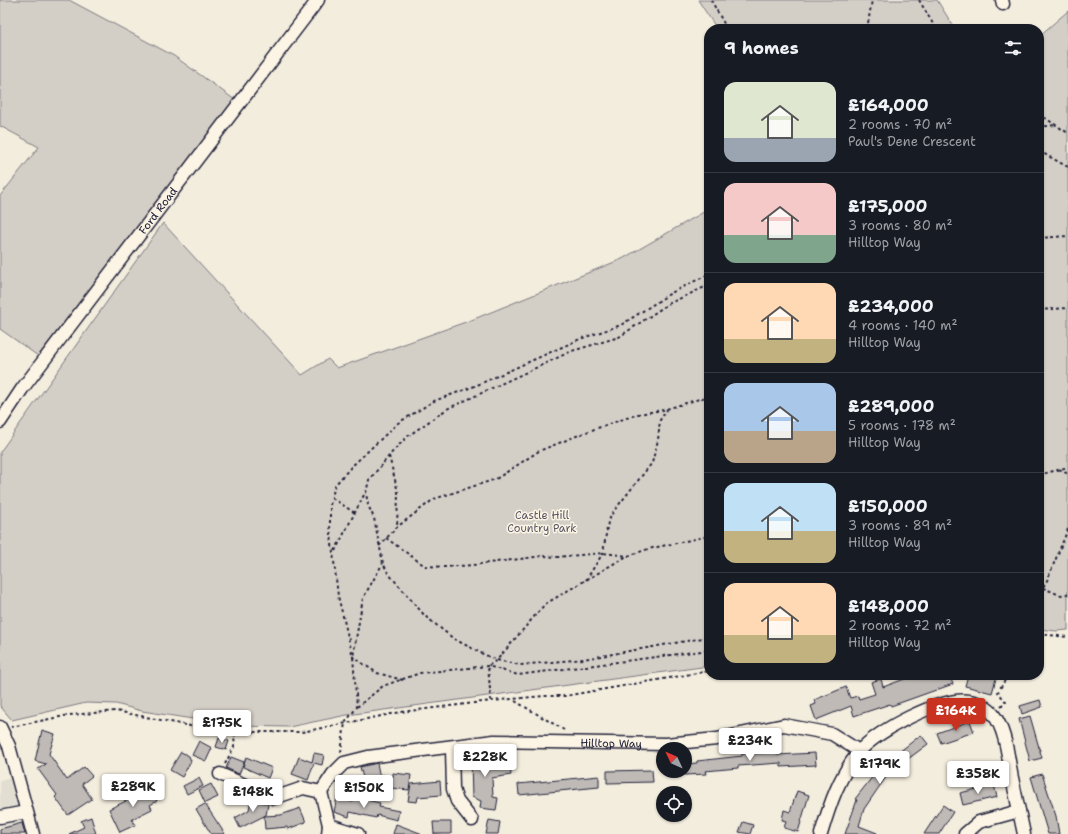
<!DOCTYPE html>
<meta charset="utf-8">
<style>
:root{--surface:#171b24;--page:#242831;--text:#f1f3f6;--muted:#9ea1a6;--line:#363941;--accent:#c8321e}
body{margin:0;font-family:"Shantell Sans",sans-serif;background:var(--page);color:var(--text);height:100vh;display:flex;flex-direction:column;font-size:15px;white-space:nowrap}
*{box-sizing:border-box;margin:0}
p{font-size:13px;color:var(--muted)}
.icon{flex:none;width:22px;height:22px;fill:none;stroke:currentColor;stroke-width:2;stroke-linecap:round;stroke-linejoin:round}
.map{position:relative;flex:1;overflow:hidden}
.drawer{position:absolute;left:704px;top:24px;width:340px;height:656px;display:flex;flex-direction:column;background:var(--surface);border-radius:16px;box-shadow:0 1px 3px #0004}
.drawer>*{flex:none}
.needle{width:26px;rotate:314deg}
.fabs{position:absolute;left:656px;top:742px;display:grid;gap:8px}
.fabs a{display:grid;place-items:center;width:36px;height:36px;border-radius:50%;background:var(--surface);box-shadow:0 1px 3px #0004;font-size:20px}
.price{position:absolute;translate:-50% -34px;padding:0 9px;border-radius:4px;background:#fff;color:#222;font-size:13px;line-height:26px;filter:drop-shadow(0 1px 2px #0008)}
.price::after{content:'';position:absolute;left:50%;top:24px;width:12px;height:9px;margin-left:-6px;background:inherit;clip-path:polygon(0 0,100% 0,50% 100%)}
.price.active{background:var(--accent);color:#fff}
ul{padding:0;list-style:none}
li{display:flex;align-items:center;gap:12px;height:100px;padding:0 20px}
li+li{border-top:1px solid var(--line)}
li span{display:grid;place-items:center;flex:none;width:112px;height:80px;border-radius:12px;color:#555}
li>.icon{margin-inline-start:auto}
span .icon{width:48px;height:48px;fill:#fffc;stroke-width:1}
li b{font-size:17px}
h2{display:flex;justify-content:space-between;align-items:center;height:48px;padding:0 20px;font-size:17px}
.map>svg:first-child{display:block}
.built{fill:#e3ded2}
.green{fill:#d4cfc6;stroke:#7b7880}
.building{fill:#bfbab6;stroke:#22223b}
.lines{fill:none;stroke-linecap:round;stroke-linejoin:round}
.minor-casing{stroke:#22223b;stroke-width:15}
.path{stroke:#22223b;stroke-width:2;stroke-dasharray:3 3;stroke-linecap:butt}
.minor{stroke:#fcf5e5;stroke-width:12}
.labels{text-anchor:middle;stroke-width:3;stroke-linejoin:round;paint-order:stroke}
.street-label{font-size:11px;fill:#22223b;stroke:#fcf5e5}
.park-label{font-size:11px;fill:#575665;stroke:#fcf5e5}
</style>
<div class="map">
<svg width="1068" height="834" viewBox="0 0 1068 834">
<rect width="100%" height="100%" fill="#f3edde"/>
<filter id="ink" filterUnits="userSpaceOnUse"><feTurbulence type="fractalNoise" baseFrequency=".025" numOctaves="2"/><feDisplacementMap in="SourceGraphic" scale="8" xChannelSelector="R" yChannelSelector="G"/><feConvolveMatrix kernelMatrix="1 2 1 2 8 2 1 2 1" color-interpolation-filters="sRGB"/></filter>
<g filter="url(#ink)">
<path class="built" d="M11,777L24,821L28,834H0V780Z"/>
<path class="green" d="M0,0H69L174,56L235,100L38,356L0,329V196L39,147L0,126Z
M698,0H937L955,29H717Z
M1068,11V630L1056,631L1039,629V36Z
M709,209V666L347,715L289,727L237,726L142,711L116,704L86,703L12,720L0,706V452L163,223L302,375L328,359L337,368L474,319L622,259Z"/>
<path class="building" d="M915,675H949L953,684L891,706L890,704L854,716L851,706L816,720L811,706L816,704L814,700L846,687L850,698L858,696L859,699L875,694L871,682L881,679L883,687Z
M968,675L985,677L986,675H997L992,693L965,686Z
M1040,700L1042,707L1022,714L1020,706Z
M1030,716L1042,758L1030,761L1019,719Z
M970,721L974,732L941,743L937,733Z
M42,730L55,734L49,754L67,780L84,767L92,776L82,784L92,799L68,815L55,797L57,795L38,769L46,764L35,761Z
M921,735L928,744L888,774L864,809L859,826L877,833V834H845L857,800L855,799L881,766Z
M219,738L229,741L226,750L216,747Z
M199,741L212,748L206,761L192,755Z
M473,751V755L492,753L494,769L510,766L511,775L492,778L493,797L498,798L496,810L480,808L481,801L472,797L471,761L465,762L464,752Z
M181,752L189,756L191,761L182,777L170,770Z
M776,752L777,755L815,753L816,765L781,767V763L738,766V768L705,771L706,774L685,775V764L697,763V761L742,756V754Z
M314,753L324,755L322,765L314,763L308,780L292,774L299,757L312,762Z
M231,757L244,762L239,774L226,768Z
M246,757L272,768L268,778L243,767Z
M377,763L380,778L364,781L360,767Z
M652,770L653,782L607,783V771Z
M393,773L411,775L409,790L391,788L392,785L381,784L382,775L393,777Z
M1042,774L1056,816L1059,834H1048L1031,777Z
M599,776V787L519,795L518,784Z
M199,778L203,786L187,794L183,786Z
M440,781L441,795L418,797L417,802L408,801L411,784Z
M211,784L218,797L205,803L199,790Z
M154,785L158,794L154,796L157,801L150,805L152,809L132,819L135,825L120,832L109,809L143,793L142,790Z
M994,785L997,797L963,805L960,793Z
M797,791L809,795L798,832L784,828L786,821L782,820L784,810L790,812Z
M337,797L353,802L354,797L380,803L379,807L399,811L397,820L377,815L376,818L350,812L349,817L334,812Z
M251,799L268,804L266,815L240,828L235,818L249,810Z
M205,804L225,834H211L196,809Z
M943,805L953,812L939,834H924Z
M300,808L306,822L288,829L287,827L265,829L264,816L281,815Z
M91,817L96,834H69L84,827L81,821Z
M489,820L500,822L498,834H486Z
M433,822H451V834H434Z
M743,822L753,825L750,834L739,832Z
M22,823L25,834H0V829Z
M396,824L420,833V834H393Z"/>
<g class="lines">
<defs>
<g id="minor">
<path d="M1002,0L1003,4"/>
<path id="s1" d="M0,422L22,389L318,0"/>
<path d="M0,727L9,746L33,834"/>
<path d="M452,748L453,789L457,801L472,820"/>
<path d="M220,774L274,798L303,788L321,792"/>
<path d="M0,817L26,812"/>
<path d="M329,825L358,834"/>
<path id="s2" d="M328,834L329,825L321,792L333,774L344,763L368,757L494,741L666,744L717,739L784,725L832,734L859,751"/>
<path d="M821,834C830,804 839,776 859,752C875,731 943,696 969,701C977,702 988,708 993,714C1006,730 1008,758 1012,778C1016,796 1020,815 1024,834"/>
<path d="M965,834L979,822L1019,811"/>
</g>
</defs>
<use href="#minor" class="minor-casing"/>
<path class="path" d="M711,0L727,29
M919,0L936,29
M867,29L872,0
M1039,114L1068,133
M1039,127L1055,125
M1039,151L1068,167
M1039,238L1068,236
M709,285L668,304L619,337L572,351L447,409L408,436L394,450L369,480L366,493L368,505L374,518L383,563L388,573L425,616L454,639L483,654L497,660L520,665L584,659L709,637
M1039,310L1068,308
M389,456L398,492L397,528
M1059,469L1068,474
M1039,475L1068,467
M332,498L355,513
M386,538L425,566L445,567L473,565L543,556L558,557L603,553L628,556L648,549L709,536
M379,546L397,527L434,499L496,479L539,451L589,431L638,414L663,410L709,396
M335,551L365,493
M586,580L603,553L608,522L613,512L652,463L658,440L660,420L668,408
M1043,588L1060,595L1068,594
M1039,591L1046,583L1068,529
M1039,634L1068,637
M403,680L377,673L353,657L338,596L330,526V505L335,485L351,467L398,423L434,401L475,386L580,339L621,325L671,293L709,274
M491,701L488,666L497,660L545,604L627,556
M515,701L564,730
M1001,706L1006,702L998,692L1008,675
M357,707L383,686L420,673L488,666L518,675L709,650
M11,727L69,715L116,711L220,732H302L401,712L491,701L543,696H565L709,671
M341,752L345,723L357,707L353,657L363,598L383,563
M225,764L234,747L235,732"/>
<use href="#minor" class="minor"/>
</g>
</g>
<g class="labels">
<g class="street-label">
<text dy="4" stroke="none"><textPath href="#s1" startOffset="264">Ford Road</textPath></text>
<text dy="4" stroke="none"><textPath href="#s2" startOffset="349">Hilltop Way</textPath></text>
</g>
<g class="park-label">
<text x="542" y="519">Castle Hill<tspan x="542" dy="13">Country Park</tspan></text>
</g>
</g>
</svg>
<div class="fabs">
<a><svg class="needle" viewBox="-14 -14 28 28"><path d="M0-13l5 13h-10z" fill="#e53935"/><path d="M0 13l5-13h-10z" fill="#9ea1a6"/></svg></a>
<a><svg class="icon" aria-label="locate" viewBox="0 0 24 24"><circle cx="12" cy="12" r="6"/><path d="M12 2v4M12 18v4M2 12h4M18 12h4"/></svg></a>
</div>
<b class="price active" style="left:956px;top:732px">£164K</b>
<b class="price" style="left:222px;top:744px">£175K</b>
<b class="price" style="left:750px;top:762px">£234K</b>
<b class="price" style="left:485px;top:778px">£228K</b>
<b class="price" style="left:880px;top:785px">£179K</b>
<b class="price" style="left:978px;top:795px">£358K</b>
<b class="price" style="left:133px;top:808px">£289K</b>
<b class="price" style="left:364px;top:809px">£150K</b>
<b class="price" style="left:253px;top:813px">£148K</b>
<section class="drawer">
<h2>9 homes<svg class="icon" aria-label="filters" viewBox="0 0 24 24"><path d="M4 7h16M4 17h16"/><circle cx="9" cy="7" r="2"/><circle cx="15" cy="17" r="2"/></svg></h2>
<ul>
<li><span style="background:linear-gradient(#dfe7d0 70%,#9aa5b1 0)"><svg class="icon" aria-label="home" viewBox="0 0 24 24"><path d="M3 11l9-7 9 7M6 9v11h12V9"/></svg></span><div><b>£164,000</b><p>2 rooms · 70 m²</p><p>Paul's Dene Crescent</p></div></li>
<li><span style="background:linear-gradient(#f6c9c9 65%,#7fa58c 0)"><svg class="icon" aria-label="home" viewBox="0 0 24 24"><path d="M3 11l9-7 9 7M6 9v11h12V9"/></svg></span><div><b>£175,000</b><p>3 rooms · 80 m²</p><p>Hilltop Way</p></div></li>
<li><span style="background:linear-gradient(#ffd9b3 70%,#c2b280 0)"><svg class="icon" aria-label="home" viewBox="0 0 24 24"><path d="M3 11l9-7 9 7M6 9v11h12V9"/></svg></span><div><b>£234,000</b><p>4 rooms · 140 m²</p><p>Hilltop Way</p></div></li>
<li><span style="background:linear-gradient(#a9c7e8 60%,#b9a48a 0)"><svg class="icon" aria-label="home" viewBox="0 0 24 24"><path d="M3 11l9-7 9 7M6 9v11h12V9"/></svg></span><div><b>£289,000</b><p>5 rooms · 178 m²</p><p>Hilltop Way</p></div></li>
<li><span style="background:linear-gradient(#bfe0f5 60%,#c2b280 0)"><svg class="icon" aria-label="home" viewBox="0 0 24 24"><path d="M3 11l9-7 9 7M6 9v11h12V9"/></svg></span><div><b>£150,000</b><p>3 rooms · 89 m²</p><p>Hilltop Way</p></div></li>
<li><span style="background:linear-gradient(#ffd9b3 65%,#c2b280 0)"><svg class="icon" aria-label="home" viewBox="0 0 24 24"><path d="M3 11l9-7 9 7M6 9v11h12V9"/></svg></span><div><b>£148,000</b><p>2 rooms · 72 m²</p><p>Hilltop Way</p></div></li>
</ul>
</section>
</div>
